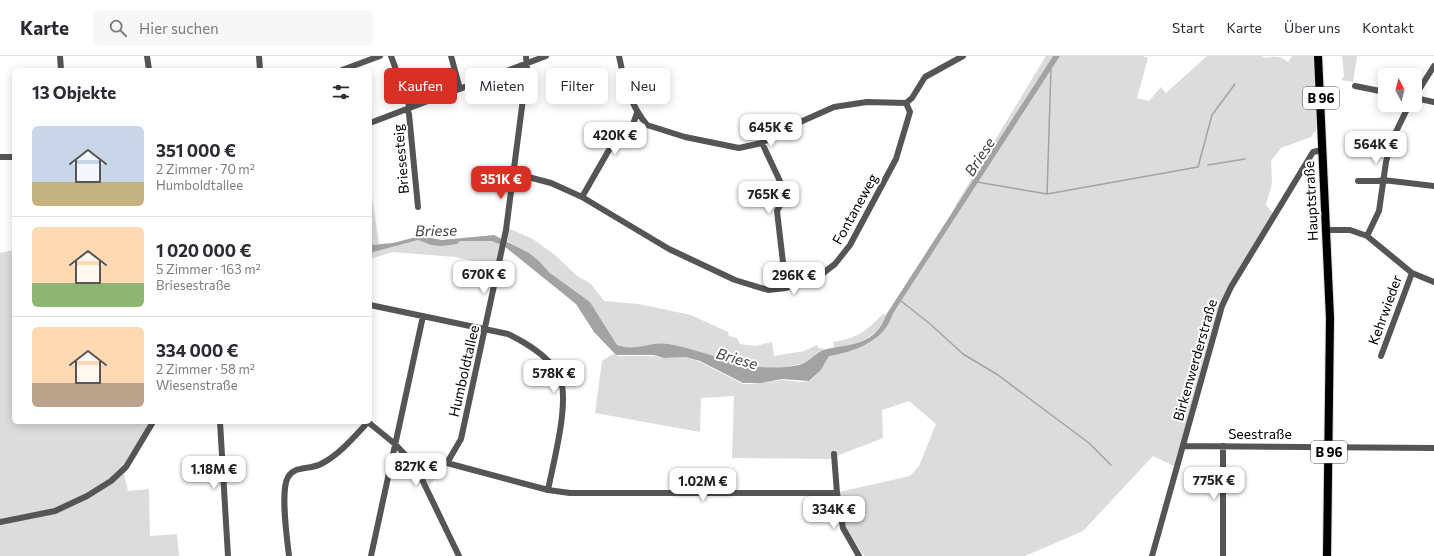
<!DOCTYPE html>
<html lang="de">
<meta charset="utf-8">
<style>
:root{--surface:#fff;--page:#f7f7f7;--text:#2b2b33;--muted:#7c7c81;--line:#e1e1e2;--accent:#d93025}
body{margin:0;font-family:Commissioner,sans-serif;background:var(--page);color:var(--text);height:100vh;display:flex;flex-direction:column;font-size:15px;white-space:nowrap}
*{box-sizing:border-box;margin:0}
p{font-size:13px;color:var(--muted)}
.icon{flex:none;width:22px;height:22px;fill:none;stroke:currentColor;stroke-width:2;stroke-linecap:round;stroke-linejoin:round}
.map{position:relative;flex:1;overflow:hidden}
.sheet{position:absolute;left:12px;top:12px;width:360px;height:356px;display:flex;flex-direction:column;background:var(--surface);border-radius:6px;box-shadow:0 2px 10px #0003}
.sheet>*{flex:none}
.banner{position:absolute;left:384px;top:12px;width:380px;height:36px;display:flex;gap:8px}
.needle{width:26px;rotate:353deg}
.fabs{position:absolute;left:1378px;top:12px;display:grid;gap:8px}
.fabs a{display:grid;place-items:center;width:44px;height:44px;border-radius:6px;background:var(--surface);box-shadow:0 2px 10px #0003;font-size:20px}
.price{position:absolute;translate:-50% -34px;padding:0 9px;border-radius:8px;background:#fff;color:#222;font-size:13px;line-height:26px;filter:drop-shadow(0 1px 2px #0008)}
.price::after{content:'';position:absolute;left:50%;top:24px;width:12px;height:9px;margin-left:-6px;background:inherit;clip-path:polygon(0 0,100% 0,50% 100%)}
.price.on{background:var(--accent);color:#fff}
ul{padding:0;list-style:none}
li{display:flex;align-items:center;gap:12px;height:100px;padding:0 20px}
li+li{border-top:1px solid var(--line)}
li span{display:grid;place-items:center;flex:none;width:112px;height:80px;border-radius:6px;color:#555}
li>.icon{margin-inline-start:auto}
span .icon{width:48px;height:48px;fill:#fffc;stroke-width:1}
li b{font-size:17px}
h2{display:flex;justify-content:space-between;align-items:center;height:48px;padding:0 20px;font-size:17px}
.pill{padding:0 14px;border-radius:6px;background:var(--surface);box-shadow:0 2px 10px #0003;font-size:14px;line-height:36px}
.pill.on{background:var(--accent);color:#fff}
header{display:flex;align-items:center;gap:24px;box-sizing:border-box;height:56px;padding:0 20px;background:var(--surface);border-bottom:1px solid var(--line)}
header strong{font-size:19px}
nav{display:flex;gap:22px;margin-inline-start:auto;font-size:14px}
.search{width:280px;height:36px;background:var(--page);display:flex;align-items:center;gap:10px;box-sizing:border-box;padding:0 14px;border-radius:6px;color:var(--muted);font-size:15px}
.map>svg:first-child{display:block}
.green{fill:#dcdcdc}
.water{fill:#a3a3a3}
.lines{fill:none;stroke-linecap:round;stroke-linejoin:round}
.stream{stroke:#a3a3a3;stroke-width:1.5}
.major-casing{stroke:#dbdbdb;stroke-width:10}
.minor{stroke:#555;stroke-width:6}
.major{stroke:#000;stroke-width:8}
.labels{text-anchor:middle;stroke-width:4;stroke-linejoin:round;paint-order:stroke}
.shield{fill:#fff;stroke:#4c4c4c;stroke-width:1}
.shield-label{font-size:13px;font-weight:bold;fill:#000}
.street-label{font-size:14px;fill:#000;stroke:#fff}
.water-label{font-size:15px;font-style:italic;fill:#444;stroke:#fff}
</style>
<header>
<strong>Karte</strong>
<div class="search"><svg class="icon" aria-label="search" viewBox="0 0 24 24"><circle cx="10" cy="10" r="6"/><path d="M15 15l6 6"/></svg>Hier suchen</div>
<nav><a>Start</a><a>Karte</a><a>Über uns</a><a>Kontakt</a></nav>
</header>
<div class="map">
<svg width="1434" height="500" viewBox="0 0 1434 500">
<rect width="100%" height="100%" fill="#fff"/>
<path class="green" d="M1046,0H1053L957,150H955Z
M1060,0H1142L1148,2L1137,42L1149,45L1161,31L1166,37L1207,0H1262L1265,2C1273,0 1281,0 1288,6L1292,0H1313L1317,44L1316,74L1311,81L1281,92L1271,105L1272,127L1266,149L1274,158L1229,231L1176,411L1153,400L1083,475L1025,500H864L846,472L839,436L910,420L919,410L936,368L909,345L882,354L883,382L829,403L732,402L734,340L701,342L700,376L595,357L602,305L613,298L619,300H654L664,302L685,301L700,306L743,328H751L782,324L801,326L810,325L821,314L829,300C848,297 872,288 885,273C889,268 891,261 894,256Z
M1342,0H1357L1353,26L1341,24L1344,20Z
M370,127L379,188L370,189Z
M505,171L533,183L555,199L576,219L591,228L604,245L639,248L691,259L728,276L729,280L737,282L740,288L755,290L772,286L774,300L804,295L817,289L819,292L825,293L818,296L806,307L773,313L741,309L696,295L630,293L617,289L590,246L550,217L539,205L506,184Z
M418,184L431,189L457,188L460,185H491L502,189L498,210L455,201L393,196L370,203V197Z
M14,194V366H154L124,418L128,435L149,433L150,480L177,478L179,500H0V197Z
M883,258L886,259C878,282 857,289 834,292L833,286C858,282 866,275 883,258Z
M445,408L430,429L427,431L418,410Z"/>
<path class="water" d="M1053,0H1060L894,256C891,261 889,269 885,273C872,289 849,297 829,300L821,314L809,325L782,323L761,327H743L700,305L685,301L664,302L654,299H616L594,276L576,248L504,190L491,185H460L457,188L442,190L431,189L418,184L370,197V189L393,187L420,180L442,184L494,179L529,197L539,205L550,217L590,246L617,289C637,296 650,285 668,288C718,297 745,319 799,309C810,307 815,295 827,293C853,288 876,288 886,259Z"/>
<g class="lines">
<path class="stream" d="M1208,109L1245,103
M977,126L1047,138L1198,111L1212,59L1235,28
M1047,138L1051,13
M901,245L929,267L963,298L998,319L1026,340L1089,387L1111,409"/>
<defs>
<path id="major" d="M1318,0L1330,262L1327,500"/>
</defs>
<use href="#major" class="major-casing"/>
<path class="minor" d="M60,0L61,14
M147,0L149,14
M259,0L260,14
M391,0L410,52
M451,0L460,33
M619,0C624,25 630,49 647,69
M342,14L380,0
M1355,30L1385,36
M1415,40L1434,10
M1415,42L1434,46
M407,53L409,58L418,151
M370,67L546,0
M632,71L647,69L685,81L739,92L762,87L789,71L834,51L867,46L906,47
M762,87L786,138L777,155L786,232
M0,101H14
M513,117L551,127L582,141L669,193L735,224L768,234L786,232L818,221L835,208L850,189L896,103L910,56L906,47L912,42L925,21L963,0
M1358,125H1378L1383,124L1434,130
M582,141L613,87L632,71L637,57
M1326,174H1350L1367,180L1412,217L1434,226
M1367,180L1379,155L1386,106L1391,86L1409,49
M370,249L508,278C526,287 547,299 558,317C572,340 553,407 548,434
M1381,300L1412,217
M220,366L228,500
M368,366L395,388L415,409L459,500
M1183,390L1434,392
M1223,390V500
M834,398L837,437L843,472L859,500
M447,407L548,434L570,437H837
M415,409L447,407L461,383L506,174L527,12L526,0
M0,466L55,455L87,440L111,425L126,411L153,366
M289,500C287,482 280,435 288,421C295,409 310,414 321,408C339,399 354,381 368,366
M371,500L423,260
M1152,500L1222,250L1231,231L1313,96L1322,94"/>
<use href="#major" class="major"/>
</g>
<g class="labels">
<g class="shield">
<rect x="1303" y="31" width="36" height="22" rx="3"/>
<rect x="1311" y="385" width="36" height="22" rx="3"/>
</g>
<g class="shield-label">
<text x="1321" y="47">B 96</text>
<text x="1329" y="401">B 96</text>
</g>
<g class="street-label">
<text transform="translate(401 103) rotate(-95)" y="5">Briesesteig</text>
<text transform="translate(1311 145) rotate(-93)" y="5">Hauptstraße</text>
<text transform="translate(855 153) rotate(-61)" y="5">Fontaneweg</text>
<text transform="translate(1385 254) rotate(-70)" y="5">Kehrwieder</text>
<text transform="translate(1195 304) rotate(-74)" y="5">Birkenwerderstraße</text>
<text transform="translate(464 315) rotate(-77)" y="5">Humboldtallee</text>
<text x="1260" y="383">Seestraße</text>
</g>
<g class="water-label">
<text transform="translate(980 101) rotate(-57)" y="5">Briese</text>
<text transform="translate(436 175) rotate(-1)" y="5">Briese</text>
<text transform="translate(737 303) rotate(16)" y="5">Briese</text>
</g>
</g>
</svg>
<div class="fabs">
<a><svg class="needle" viewBox="-14 -14 28 28"><path d="M0-13l5 13h-10z" fill="#e53935"/><path d="M0 13l5-13h-10z" fill="#7c7c81"/></svg></a>
</div>
<b class="price" style="left:771px;top:92px">645K €</b>
<b class="price" style="left:615px;top:100px">420K €</b>
<b class="price" style="left:1376px;top:109px">564K €</b>
<b class="price on" style="left:501px;top:144px">351K €</b>
<b class="price" style="left:769px;top:159px">765K €</b>
<b class="price" style="left:484px;top:239px">670K €</b>
<b class="price" style="left:794px;top:240px">296K €</b>
<b class="price" style="left:554px;top:338px">578K €</b>
<b class="price" style="left:416px;top:431px">827K €</b>
<b class="price" style="left:214px;top:434px">1.18M €</b>
<b class="price" style="left:1214px;top:445px">775K €</b>
<b class="price" style="left:703px;top:446px">1.02M €</b>
<b class="price" style="left:834px;top:474px">334K €</b>
<div class="banner">
<a class="pill on">Kaufen</a>
<a class="pill">Mieten</a>
<a class="pill">Filter</a>
<a class="pill">Neu</a>
</div>
<section class="sheet">
<h2>13 Objekte<svg class="icon" aria-label="filters" viewBox="0 0 24 24"><path d="M4 7h16M4 17h16"/><circle cx="9" cy="7" r="2"/><circle cx="15" cy="17" r="2"/></svg></h2>
<ul>
<li><span style="background:linear-gradient(#c9d6e8 70%,#c2b280 0)"><svg class="icon" aria-label="home" viewBox="0 0 24 24"><path d="M3 11l9-7 9 7M6 9v11h12V9"/></svg></span><div><b>351 000 €</b><p>2 Zimmer · 70 m²</p><p>Humboldtallee</p></div></li>
<li><span style="background:linear-gradient(#ffd9b3 70%,#8fb573 0)"><svg class="icon" aria-label="home" viewBox="0 0 24 24"><path d="M3 11l9-7 9 7M6 9v11h12V9"/></svg></span><div><b>1 020 000 €</b><p>5 Zimmer · 163 m²</p><p>Briesestraße</p></div></li>
<li><span style="background:linear-gradient(#ffd9b3 70%,#b9a48a 0)"><svg class="icon" aria-label="home" viewBox="0 0 24 24"><path d="M3 11l9-7 9 7M6 9v11h12V9"/></svg></span><div><b>334 000 €</b><p>2 Zimmer · 58 m²</p><p>Wiesenstraße</p></div></li>
</ul>
</section>
</div>
